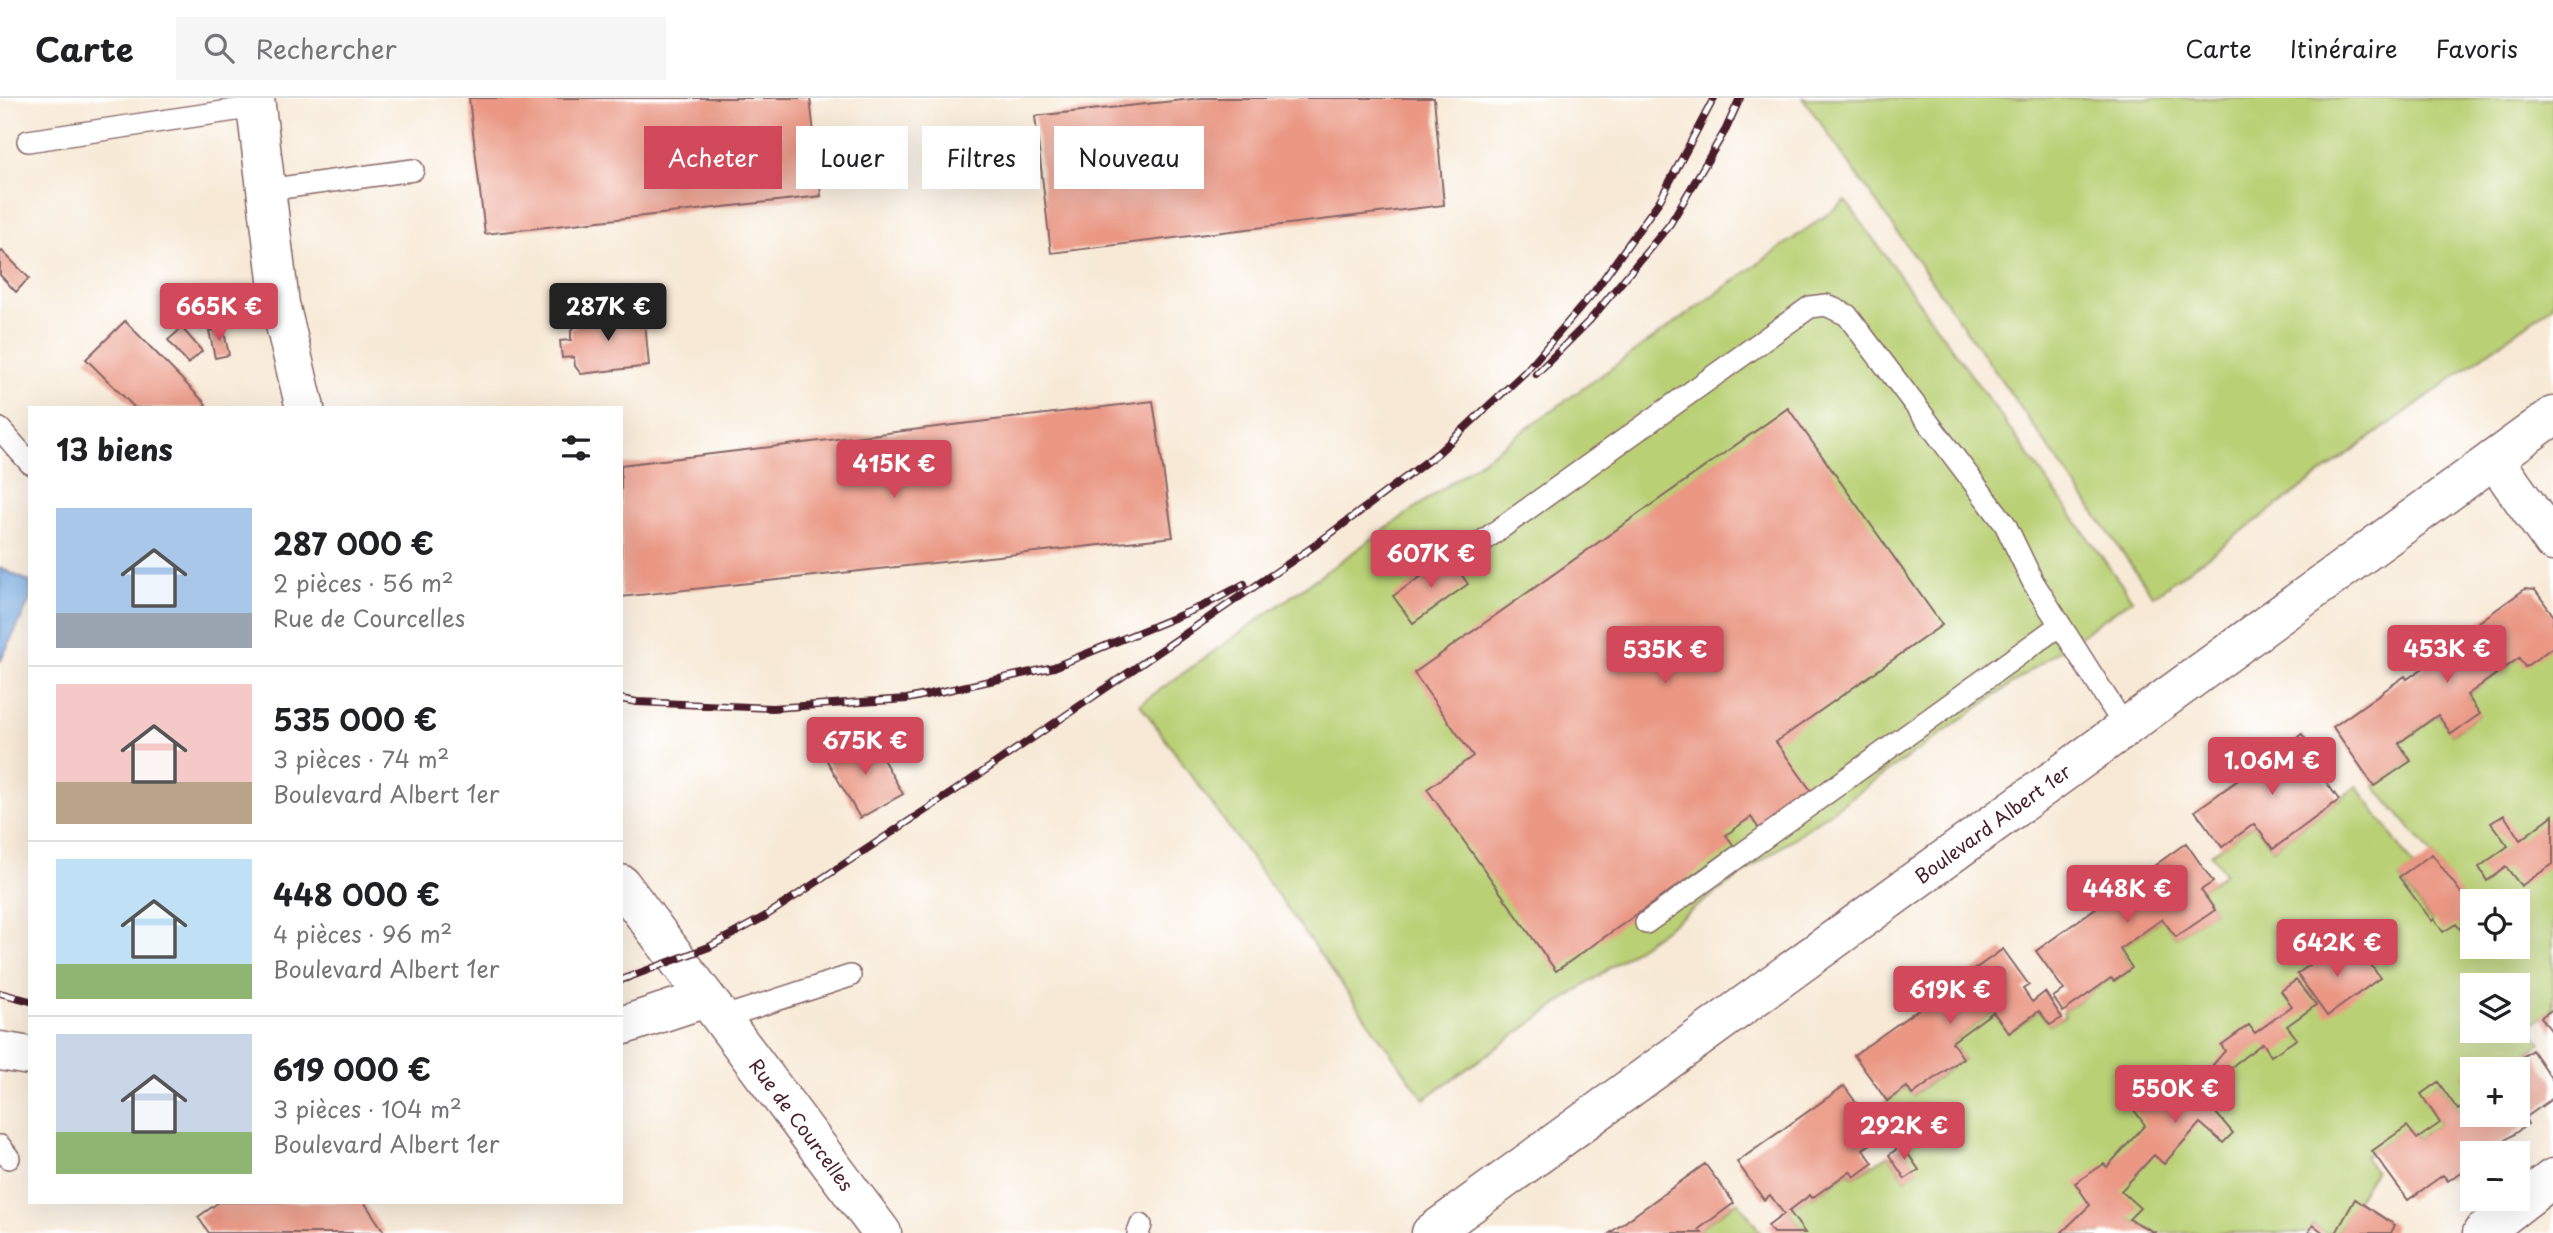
<!DOCTYPE html>
<html lang="fr">
<meta charset="utf-8">
<style>
:root{--surface:#fff;--page:#f6f6f6;--text:#202124;--muted:#757577;--line:#e0e0e0;--accent:#d1495b}
body{margin:0;font-family:"Playpen Sans",sans-serif;background:var(--page);color:var(--text);height:100vh;display:flex;flex-direction:column;font-size:26px;white-space:nowrap}
*{box-sizing:border-box;margin:0}
p{font-size:23px;color:var(--muted)}
.icon{flex:none;width:38px;height:38px;fill:none;stroke:currentColor;stroke-width:2;stroke-linecap:round;stroke-linejoin:round}
.map{position:relative;flex:1;overflow:hidden}
.panel{position:absolute;left:28px;top:308px;width:595px;height:798px;display:flex;flex-direction:column;background:var(--surface);border-radius:0px;box-shadow:0 7px 28px #0002}
.panel>*{flex:none}
.banner{position:absolute;left:644px;top:28px;width:665px;height:63px;display:flex;gap:14px}
.controls{position:absolute;left:2460px;top:791px;display:grid;gap:14px}
.controls a{display:grid;place-items:center;width:70px;height:70px;border-radius:0px;background:var(--surface);box-shadow:0 7px 28px #0002;font-size:35px}
.price{position:absolute;translate:-50% -60px;padding:0 16px;border-radius:7px;background:var(--accent);color:#fff;font-size:23px;line-height:46px;filter:drop-shadow(0 2px 4px #0008)}
.price::after{content:'';position:absolute;left:50%;top:42px;width:21px;height:16px;margin-left:-10px;background:inherit;clip-path:polygon(0 0,100% 0,50% 100%)}
.price.on{background:#222;color:#fff}
ul{padding:0;list-style:none}
li{display:flex;align-items:center;gap:21px;height:175px;padding:0 28px}
li+li{border-top:2px solid var(--line)}
li span{display:grid;place-items:center;flex:none;width:196px;height:140px;border-radius:0px;color:#555}
li>.icon{margin-inline-start:auto}
span .icon{width:84px;height:84px;fill:#fffc;stroke-width:1}
li b{font-size:30px}
h2{display:flex;justify-content:space-between;align-items:center;height:84px;padding:0 28px;font-size:30px}
.pill{padding:0 24px;border-radius:0px;background:var(--surface);box-shadow:0 7px 28px #0002;font-size:24px;line-height:63px}
.pill.on{background:var(--accent);color:#fff}
header{display:flex;align-items:center;gap:42px;box-sizing:border-box;height:98px;padding:0 35px;background:var(--surface);border-bottom:2px solid var(--line)}
header strong{font-size:33px}
nav{display:flex;gap:38px;margin-inline-start:auto;font-size:24px}
.search{width:490px;height:63px;background:var(--page);display:flex;align-items:center;gap:18px;box-sizing:border-box;padding:0 24px;border-radius:0px;color:var(--muted);font-size:26px}
.map>svg:first-child{display:block}
.green{fill:#b9d074;stroke:#827850;stroke-width:2;fill-rule:evenodd}
.water{fill:#74aae2;stroke:#5f6486;stroke-width:2}
.building{fill:#ea9884}
.lines{fill:none;stroke-linecap:round;stroke-linejoin:round}
.service-casing{stroke:#876666;stroke-width:24}
.minor-casing{stroke:#876666;stroke-width:41}
.secondary-casing{stroke:#876666;stroke-width:41}
.service{stroke:#fff;stroke-width:21}
.minor{stroke:#fff;stroke-width:38}
.secondary{stroke:#fff;stroke-width:38}
.rail-casing{stroke:#4a1f2b;stroke-width:8}
.rail{stroke:#fff;stroke-width:5;stroke-dasharray:16;stroke-linecap:butt}
.labels{text-anchor:middle;stroke-width:5;stroke-linejoin:round;paint-order:stroke}
.street-label{font-size:19px;fill:#4a1f2b;stroke:#fff}
</style>
<header>
<strong>Carte</strong>
<div class="search"><svg class="icon" aria-label="search" viewBox="0 0 24 24"><circle cx="10" cy="10" r="6"/><path d="M15 15l6 6"/></svg>Rechercher</div>
<nav><a>Carte</a><a>Itinéraire</a><a>Favoris</a></nav>
</header>
<div class="map">
<svg width="2553" height="1135" viewBox="0 0 2553 1135">
<rect width="100%" height="100%" fill="#fff"/>
<filter id="ink" filterUnits="userSpaceOnUse"><feTurbulence type="fractalNoise" baseFrequency=".0143" numOctaves="2"/><feDisplacementMap in="SourceGraphic" scale="14" xChannelSelector="R" yChannelSelector="G"/><feConvolveMatrix kernelMatrix="1 2 1 2 8 2 1 2 1" color-interpolation-filters="sRGB"/></filter>
<filter id="wash" filterUnits="userSpaceOnUse"><feTurbulence type="fractalNoise" baseFrequency=".00686" numOctaves="4" result="noise"/><feDisplacementMap in="SourceGraphic" scale="28" xChannelSelector="R" yChannelSelector="G"/><feGaussianBlur stdDeviation="1.57" result="paint"/><feColorMatrix in="noise" values="0 0 0 0 0 0 0 0 0 0 0 0 0 0 0 0 0 1.4 0 .05"/><feComposite in="paint" operator="in"/></filter>
<g filter="url(#wash)">
<rect width="100%" height="100%" fill="#f7e9d5"/>
<path class="green" d="M1803,0H2553V207L2153,498Z
M1846,103L2132,501L1424,1001L1140,606Z
M2553,549V911L2529,929L2541,945L2506,971H2489L2484,964L2464,978L2473,991V1001L2458,1012L2438,984L2422,997L2440,1025L2417,1041L2407,1029L2364,1059L2375,1073L2336,1135H2324L2313,1127L2308,1135H2156L2107,1110L2100,1135H1805L1789,1113L1810,1097L1813,1100L1849,1074L1854,1079L1889,1057L1905,1081L1918,1072L1876,1011L1907,989L1913,997L1963,961L1952,944L1993,914L2009,935L2039,913L2050,927L2065,918L2063,914L2111,880L2114,883L2132,870L2120,851L2162,821L2176,839L2214,812L2201,792L2225,775L2211,756L2254,726L2273,751L2357,688L2414,769L2400,780L2431,823L2462,801L2432,756L2374,688L2411,663L2399,645L2438,617L2452,636L2479,616L2467,597L2519,560ZM2473,803H2518V849H2473ZM2473,887H2518V933H2473Z
M1738,1103L1761,1135H1702L1699,1131Z"/>
<path class="water" d="M0,470L30,484V502L0,564Z"/>
<g id="blocks">
<path class="building" d="M469,0H810L821,98L485,136Z
M1202,0H1434L1444,107L1051,155L1035,18Z
M2,153L29,180L16,194L0,177V155Z
M644,213L649,268L581,276L575,268L574,259L562,260L560,243L571,242V232L585,219Z
M125,223L206,306L202,310H135L86,261Z
M223,229L229,257L215,260L209,233Z
M182,230L202,253L188,266L168,242Z
M1153,303L1173,439L621,499V367Z
M1788,310L1942,527L1776,644L1812,694L1759,731L1751,719L1726,737L1734,748L1556,873L1427,691L1473,658L1414,575Z
M1449,459L1468,486L1413,525L1393,498Z
M2525,491L2535,492L2553,517V549L2525,569L2519,560L2467,597L2480,616L2451,636L2438,617L2399,645L2411,663L2374,688L2333,629L2405,578L2407,581L2432,564L2457,546L2454,542Z
M2302,636L2328,673L2322,678L2339,702L2273,751L2254,726L2222,749L2195,713Z
M869,637L903,696L860,720L826,661Z
M2504,717L2520,742L2553,717V766L2521,788L2506,769L2487,783L2479,769L2508,748L2491,725Z
M2186,745L2213,784L2201,792L2215,812L2176,839L2162,821L2120,851L2132,870L2114,883L2111,880L2063,914L2053,899L2064,892L2036,853Z
M2432,756L2473,811V845L2471,846L2456,826L2443,834L2434,821L2432,823L2399,779Z
M2338,847L2351,864L2363,855L2380,880L2327,918L2297,876Z
M2003,851L2029,887L2023,891L2032,904L2045,894L2062,920L2050,927L2039,913L2009,935L1993,914L1952,944L1963,960L1912,997L1907,989L1887,1003L1854,957Z
M2296,882L2316,907L2287,928L2297,941L2271,958L2263,945L2235,966L2204,1001L2233,1035L2223,1045L2200,1025L2164,1066L2154,1057L2121,1093L2140,1110L2129,1121L2156,1135H2061L2090,1107L2075,1085L2104,1066L2107,1069L2145,1027L2134,1012L2183,978L2193,990L2225,953L2221,947L2249,927L2255,935L2292,908L2281,893Z
M2553,911V935L2541,919Z
M2532,952L2553,983V1000L2525,1020L2528,1026L2487,1055H2473V1065L2448,1083L2443,1077L2408,1102L2372,1053L2407,1028L2417,1041L2440,1025L2421,996L2438,984L2458,1012L2473,1001V1017H2518V971H2506Z
M2484,964L2489,971H2473Z
M2473,972V991L2463,978Z
M1844,988L1871,1025L1868,1028L1877,1042L1863,1051L1873,1065L1854,1079L1850,1073L1812,1100L1810,1097L1789,1113L1805,1135H1773L1768,1128L1784,1116L1770,1097L1764,1102L1737,1064Z
M1902,1047L1919,1072L1905,1081L1889,1057Z
M1705,1066L1734,1105L1699,1131L1702,1135H1610Z
M2355,1101L2395,1127L2391,1135H2336Z
M219,1104H364L385,1135H209L198,1119Z
M2313,1127L2324,1135H2308Z"/>
</g>
</g>
<g filter="url(#ink)">
<use href="#blocks" fill-opacity="0" stroke="#876666" stroke-width="2"/>
<g class="lines">
<defs>
<path id="service" d="M28,43L256,9
M266,92L413,72
M0,331L30,365
M1480,445L1810,209L1826,207L1847,217L2005,426L2033,484L2125,629
M1646,825L2060,527
M721,920L850,878
M0,1048L9,1060
M1138,1135L1141,1127"/>
<g id="minor">
<path d="M255,0L280,206L305,310"/>
<path d="M2494,361L2553,444"/>
<path id="s1" d="M621,786L882,1135"/>
<path d="M621,928L706,900"/>
<path d="M0,953L30,958"/>
<path d="M2482,1135L2553,1080"/>
</g>
<g id="secondary">
<path id="s2" d="M1431,1135L2553,318"/>
</g>
</defs>
<use href="#service" class="service-casing"/>
<use href="#minor" class="minor-casing"/>
<use href="#secondary" class="secondary-casing"/>
<use href="#service" class="service"/>
<use href="#minor" class="minor"/>
<use href="#secondary" class="secondary"/>
<defs>
<path id="rail" d="M1536,276L1590,222L1670,126L1726,31L1740,0
M621,601L637,604L772,610L907,601L1054,569L1203,508L1244,486
M621,882L709,849L764,819L968,684L1314,448L1438,355L1525,274L1594,194L1660,102L1714,0
M0,895L30,903"/>
</defs>
<use href="#rail" class="rail-casing"/>
<use href="#rail" class="rail"/>
</g>
</g>
<g class="labels">
<g class="street-label">
<text dy="7" stroke="none"><textPath href="#s2" startOffset="695">Boulevard Albert 1er</textPath></text>
<text dy="7" stroke="none"><textPath href="#s1" startOffset="301">Rue de Courcelles</textPath></text>
</g>
</g>
</svg>
<div class="controls">
<a><svg class="icon" aria-label="locate" viewBox="0 0 24 24"><circle cx="12" cy="12" r="6"/><path d="M12 2v4M12 18v4M2 12h4M18 12h4"/></svg></a>
<a><svg class="icon" aria-label="layers" viewBox="0 0 24 24"><path d="M12 4l9 5-9 5-9-5zM3 14l9 5 9-5"/></svg></a>
<a>+</a>
<a>−</a>
</div>
<b class="price" style="left:219px;top:245px">665K €</b>
<b class="price on" style="left:608px;top:245px">287K €</b>
<b class="price" style="left:894px;top:402px">415K €</b>
<b class="price" style="left:1431px;top:492px">607K €</b>
<b class="price" style="left:2447px;top:587px">453K €</b>
<b class="price" style="left:1665px;top:588px">535K €</b>
<b class="price" style="left:865px;top:679px">675K €</b>
<b class="price" style="left:2272px;top:699px">1.06M €</b>
<b class="price" style="left:2127px;top:827px">448K €</b>
<b class="price" style="left:2337px;top:881px">642K €</b>
<b class="price" style="left:1950px;top:928px">619K €</b>
<b class="price" style="left:2175px;top:1027px">550K €</b>
<b class="price" style="left:1904px;top:1064px">292K €</b>
<div class="banner">
<a class="pill on">Acheter</a>
<a class="pill">Louer</a>
<a class="pill">Filtres</a>
<a class="pill">Nouveau</a>
</div>
<section class="panel">
<h2>13 biens<svg class="icon" aria-label="filters" viewBox="0 0 24 24"><path d="M4 7h16M4 17h16"/><circle cx="9" cy="7" r="2"/><circle cx="15" cy="17" r="2"/></svg></h2>
<ul>
<li><span style="background:linear-gradient(#a9c7e8 75%,#9aa5b1 0)"><svg class="icon" aria-label="home" viewBox="0 0 24 24"><path d="M3 11l9-7 9 7M6 9v11h12V9"/></svg></span><div><b>287 000 €</b><p>2 pièces · 56 m²</p><p>Rue de Courcelles</p></div></li>
<li><span style="background:linear-gradient(#f6c9c9 70%,#b9a48a 0)"><svg class="icon" aria-label="home" viewBox="0 0 24 24"><path d="M3 11l9-7 9 7M6 9v11h12V9"/></svg></span><div><b>535 000 €</b><p>3 pièces · 74 m²</p><p>Boulevard Albert 1er</p></div></li>
<li><span style="background:linear-gradient(#bfe0f5 75%,#8fb573 0)"><svg class="icon" aria-label="home" viewBox="0 0 24 24"><path d="M3 11l9-7 9 7M6 9v11h12V9"/></svg></span><div><b>448 000 €</b><p>4 pièces · 96 m²</p><p>Boulevard Albert 1er</p></div></li>
<li><span style="background:linear-gradient(#c9d6e8 70%,#8fb573 0)"><svg class="icon" aria-label="home" viewBox="0 0 24 24"><path d="M3 11l9-7 9 7M6 9v11h12V9"/></svg></span><div><b>619 000 €</b><p>3 pièces · 104 m²</p><p>Boulevard Albert 1er</p></div></li>
</ul>
</section>
</div>
